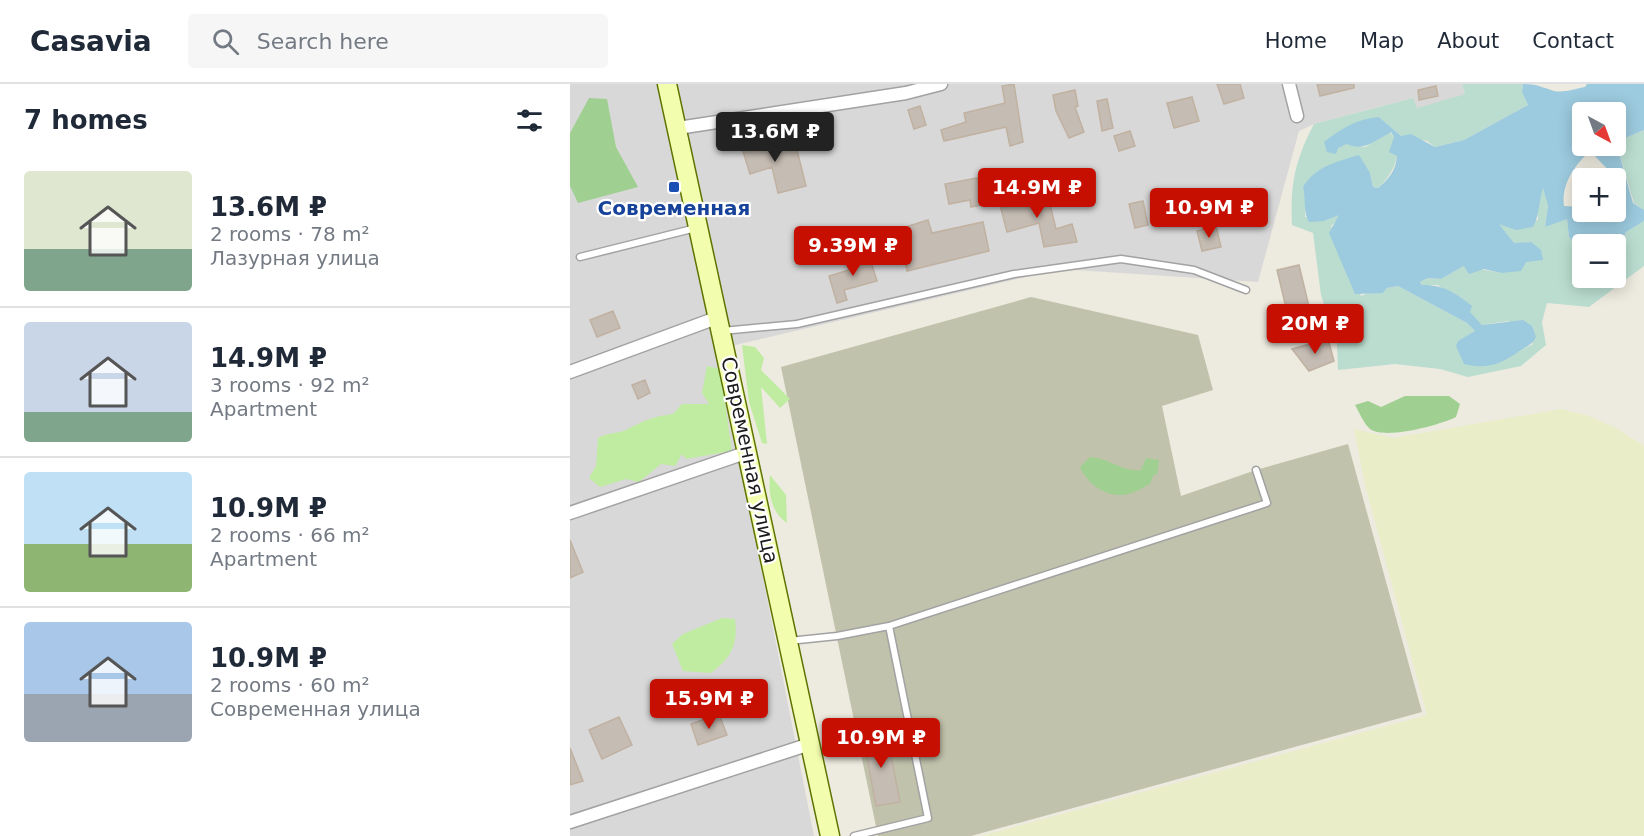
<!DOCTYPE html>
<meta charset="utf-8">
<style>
:root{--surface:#fff;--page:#f6f6f7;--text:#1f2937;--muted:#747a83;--line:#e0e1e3;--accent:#c60f00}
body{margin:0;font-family:"DejaVu Sans",sans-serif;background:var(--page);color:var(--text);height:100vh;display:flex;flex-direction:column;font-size:22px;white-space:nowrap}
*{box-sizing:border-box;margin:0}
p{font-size:20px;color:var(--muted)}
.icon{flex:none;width:33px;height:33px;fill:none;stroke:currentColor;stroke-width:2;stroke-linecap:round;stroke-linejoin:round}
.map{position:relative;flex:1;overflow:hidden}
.drawer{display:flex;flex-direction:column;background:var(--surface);width:570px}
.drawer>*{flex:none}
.needle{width:39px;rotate:139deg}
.tools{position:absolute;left:1002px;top:18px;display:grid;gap:12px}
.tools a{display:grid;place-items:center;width:54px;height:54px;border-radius:6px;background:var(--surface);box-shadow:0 3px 15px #0003;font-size:30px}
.price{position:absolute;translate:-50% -51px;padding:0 14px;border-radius:6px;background:var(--accent);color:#fff;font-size:20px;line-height:39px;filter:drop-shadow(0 2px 3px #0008)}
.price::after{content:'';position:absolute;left:50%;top:36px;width:18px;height:14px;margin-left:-9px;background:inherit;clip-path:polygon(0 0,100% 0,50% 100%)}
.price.on{background:#222;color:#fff}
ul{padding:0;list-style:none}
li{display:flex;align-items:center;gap:18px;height:150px;padding:0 24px}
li+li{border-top:2px solid var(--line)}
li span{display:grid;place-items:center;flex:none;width:168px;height:120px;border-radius:6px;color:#555}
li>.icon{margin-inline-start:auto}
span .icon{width:72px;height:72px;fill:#fffc;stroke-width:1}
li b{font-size:26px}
h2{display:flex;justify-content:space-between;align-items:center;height:72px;padding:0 24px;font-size:26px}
header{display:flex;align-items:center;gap:36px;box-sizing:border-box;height:84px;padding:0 30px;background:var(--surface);border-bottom:2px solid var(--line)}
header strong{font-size:28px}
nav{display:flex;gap:33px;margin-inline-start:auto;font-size:21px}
.search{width:420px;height:54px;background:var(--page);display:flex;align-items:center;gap:15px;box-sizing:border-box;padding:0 21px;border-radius:6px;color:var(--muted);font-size:22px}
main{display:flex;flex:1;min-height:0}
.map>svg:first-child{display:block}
.residential{fill:#d9d8d8}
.construction{fill:#c0c2ab}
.farmland{fill:#e9eec9}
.grass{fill:#c0eca1}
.forest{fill:#9fd091}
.wetland{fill:#bbddd0}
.water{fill:#9ccade;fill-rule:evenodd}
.building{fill:#c5bcb3;stroke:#c0b1a1;stroke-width:1.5}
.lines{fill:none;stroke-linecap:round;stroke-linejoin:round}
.lane-casing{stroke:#a2a2a2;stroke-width:9}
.street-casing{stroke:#a2a2a2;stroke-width:15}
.secondary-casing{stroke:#5e7400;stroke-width:21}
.lane{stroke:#fff;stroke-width:6}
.street{stroke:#fff;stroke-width:12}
.secondary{stroke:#f3fdae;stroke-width:18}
.transit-dot{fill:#1a4fb4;stroke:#fff;stroke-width:2}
.labels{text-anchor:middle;stroke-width:4.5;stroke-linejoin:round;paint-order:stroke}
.transit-label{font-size:20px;font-weight:bold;fill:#164399;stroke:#fff}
.street-label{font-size:20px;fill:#1b1b1b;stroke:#fff}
</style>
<header>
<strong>Casavia</strong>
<div class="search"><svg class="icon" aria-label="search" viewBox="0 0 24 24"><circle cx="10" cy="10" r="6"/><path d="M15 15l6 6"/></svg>Search here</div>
<nav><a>Home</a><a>Map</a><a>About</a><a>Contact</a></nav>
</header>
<main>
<section class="drawer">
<h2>7 homes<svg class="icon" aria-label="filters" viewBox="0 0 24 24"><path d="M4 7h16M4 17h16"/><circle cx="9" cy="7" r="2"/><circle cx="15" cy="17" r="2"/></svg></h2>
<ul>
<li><span style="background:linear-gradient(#dfe7d0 65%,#7fa58c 0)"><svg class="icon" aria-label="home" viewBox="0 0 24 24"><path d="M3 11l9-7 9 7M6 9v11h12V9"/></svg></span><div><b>13.6M ₽</b><p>2 rooms · 78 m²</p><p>Лазурная улица</p></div></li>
<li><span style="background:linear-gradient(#c9d6e8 75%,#7fa58c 0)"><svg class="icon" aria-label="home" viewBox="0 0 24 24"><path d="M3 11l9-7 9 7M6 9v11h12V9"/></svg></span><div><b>14.9M ₽</b><p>3 rooms · 92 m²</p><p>Apartment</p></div></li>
<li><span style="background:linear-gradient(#bfe0f5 60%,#8fb573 0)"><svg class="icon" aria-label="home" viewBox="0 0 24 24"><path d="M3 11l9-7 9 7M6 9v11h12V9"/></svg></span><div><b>10.9M ₽</b><p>2 rooms · 66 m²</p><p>Apartment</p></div></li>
<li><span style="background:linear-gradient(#a9c7e8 60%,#9aa5b1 0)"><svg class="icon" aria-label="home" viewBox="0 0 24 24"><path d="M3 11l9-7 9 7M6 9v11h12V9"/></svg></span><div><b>10.9M ₽</b><p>2 rooms · 60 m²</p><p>Современная улица</p></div></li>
</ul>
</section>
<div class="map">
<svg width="1074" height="752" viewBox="0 0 1074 752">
<rect width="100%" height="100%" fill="#edeadf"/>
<path class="residential" d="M0,0H892L895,10L846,25L843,14L744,40L729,47L688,198L490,185L148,265L244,752H0Z"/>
<path class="construction" d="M461,213L628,251L643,306L592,322L611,412L686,386L778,360L852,628L401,752H308L211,283Z"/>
<path class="farmland" d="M991,325L1019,332L1048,345L1074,362V752H411L857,631L795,401L784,345L823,354Z"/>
<path class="grass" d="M172,261L185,263L194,274L191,286L220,315L210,324L191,303L197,360L192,359L179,318Z
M137,282L150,285L162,367L116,375L112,370L105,382L91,380L69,398L56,395L30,403L19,394L26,382L28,354C39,348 47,350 56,346C76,336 81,333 103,330L112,320H139L132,309Z
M200,391L216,411L217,439C201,428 198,409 200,391Z
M152,534L165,535C168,561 162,573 141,589L113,587L102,560L113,550Z"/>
<path class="forest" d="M19,14L37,15L46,63L68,103L8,119L0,102V49Z
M835,312H879L890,320L886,333C870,341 815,356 800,345C794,340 789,328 785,321L798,317L811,323Z
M520,373C539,374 552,388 571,386L576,374L589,376L587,391L584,390L580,400C572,404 561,411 552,411C534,412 516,398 510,383Z"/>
<path class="wetland" d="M892,0H953L952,8L958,21L894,56L865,63L857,57L831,52L809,33L768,64L777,60L795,63L820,48C836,66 823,91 808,104L803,103L800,89L733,103L736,114L735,133L754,137L769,130L770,134L761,142L791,212L798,209H813L817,204L828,202L897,239L905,247L889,257L948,268L963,260L938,237L912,241L868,201H852L850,198L858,194L871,195L894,182L931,189L961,158L944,160L928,139L968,136L967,124L973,103L978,122L975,143L997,134L999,153L1012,168V194H1046V164L1050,161L1056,148L1074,137V182L1019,223L977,219L972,238L976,261L951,282L898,293L870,285L825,280L768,286L767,260L751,211L743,149L722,141C720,101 725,76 744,40L843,14L847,24L895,10Z
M1074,46V126L1064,119L1046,58Z"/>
<path class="water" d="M953,0C967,0 968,2 981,6C991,10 1005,5 1015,3L1017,0H1074V46L1046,58V28H1012V62H1046V58L1063,119L1074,126V137L1056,148L1050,161L1046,164V160H1012V168L999,153L997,135L975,143L978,122L973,104C969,117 969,133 963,143L946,146L929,140L944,159L961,158L971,166L973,176L956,178L951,187L931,189L914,185L899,190L894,182L871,195L858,194L850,198L852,201C875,201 885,209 902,222L900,228L912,241L953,236L962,242L966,253C962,261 956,263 948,268C930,280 917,286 894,280L886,262L888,257L905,247L897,239L828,202L817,204L813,209L785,210L759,149L769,131L754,137L739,138C733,129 736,114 733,103C746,82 766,78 789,71L800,89L803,103L808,104C819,95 826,86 827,72L819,68L824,53L821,48C806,56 794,68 777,60L768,64L766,70L757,68L754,58C772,44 787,35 809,33L831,52L841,50L865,63L894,56L958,21L952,8ZM1020,67L1046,94L1054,109V124L1046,120V128H1012V123L994,122C991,100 1005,81 1020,67Z"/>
<path class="building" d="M444,0L453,58L440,62L436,43L374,57L371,46L396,38L394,29L435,19L432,2Z
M647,0H670L674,14L654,20Z
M747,0H784V4L750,12Z
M866,2L868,12L849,16L848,6Z
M505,6L508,22L505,23L514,48L499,54L486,27L483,11Z
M622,13L629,37L604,44L597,19Z
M537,15L543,44L532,47L527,17Z
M350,22L356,41L344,45L338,26Z
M560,47L565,62L549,67L544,52Z
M180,48L186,67L225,58L236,102L208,109L202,83L180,90L168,51Z
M407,94L412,121L401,123L400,116L379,120L375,100Z
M477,108L486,145L502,140L507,158L474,163L469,139L437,148L430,121Z
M573,117L578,141L565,144L559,120Z
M358,136L362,149L413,138L419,167L337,187L329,145Z
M646,142L651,163L632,167L627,147Z
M299,171L307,197L274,206L277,216L267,219L259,192L279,186L276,177Z
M729,181L741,231L719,236L707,186Z
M43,227L50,244L27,253L20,236Z
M758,255L764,277L739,287L722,265Z
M75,296L80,309L68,315L62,301Z
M0,456L13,488L0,494Z
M149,630L157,651L128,661L121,640Z
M49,633L62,661L32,675L19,646Z
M316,647L330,718L306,722L293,652Z
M0,664L13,697L0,701Z"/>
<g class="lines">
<defs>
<path id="lane" d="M10,173L126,144
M152,247L227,240L444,190L551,175L624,186L676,206
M219,557L267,552L319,542L697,419L686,386
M284,752L358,734L319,542"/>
<path id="street" d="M719,0L727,32
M108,44L336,9L371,0
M0,288L149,233
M0,429L178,368
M0,738L240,660"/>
<path id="secondary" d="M97,0L260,752"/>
</defs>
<use href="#lane" class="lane-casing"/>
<use href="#street" class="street-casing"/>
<use href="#secondary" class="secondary-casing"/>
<use href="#lane" class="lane"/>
<use href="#street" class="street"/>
<use href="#secondary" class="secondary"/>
</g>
<rect class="transit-dot" x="98" y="97" width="12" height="12" rx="3"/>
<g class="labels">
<g class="transit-label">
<text x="104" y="131">Современная</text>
</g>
<g class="street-label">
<text transform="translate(180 376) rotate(78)" y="7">Современная улица</text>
</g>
</g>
</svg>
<div class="tools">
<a><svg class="needle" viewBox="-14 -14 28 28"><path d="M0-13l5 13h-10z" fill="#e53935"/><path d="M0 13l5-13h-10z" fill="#747a83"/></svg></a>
<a>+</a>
<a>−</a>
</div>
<b class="price on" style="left:205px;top:79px">13.6M ₽</b>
<b class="price" style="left:467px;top:135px">14.9M ₽</b>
<b class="price" style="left:639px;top:155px">10.9M ₽</b>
<b class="price" style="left:283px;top:193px">9.39M ₽</b>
<b class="price" style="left:745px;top:271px">20M ₽</b>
<b class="price" style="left:139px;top:646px">15.9M ₽</b>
<b class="price" style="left:311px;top:685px">10.9M ₽</b>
</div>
</main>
